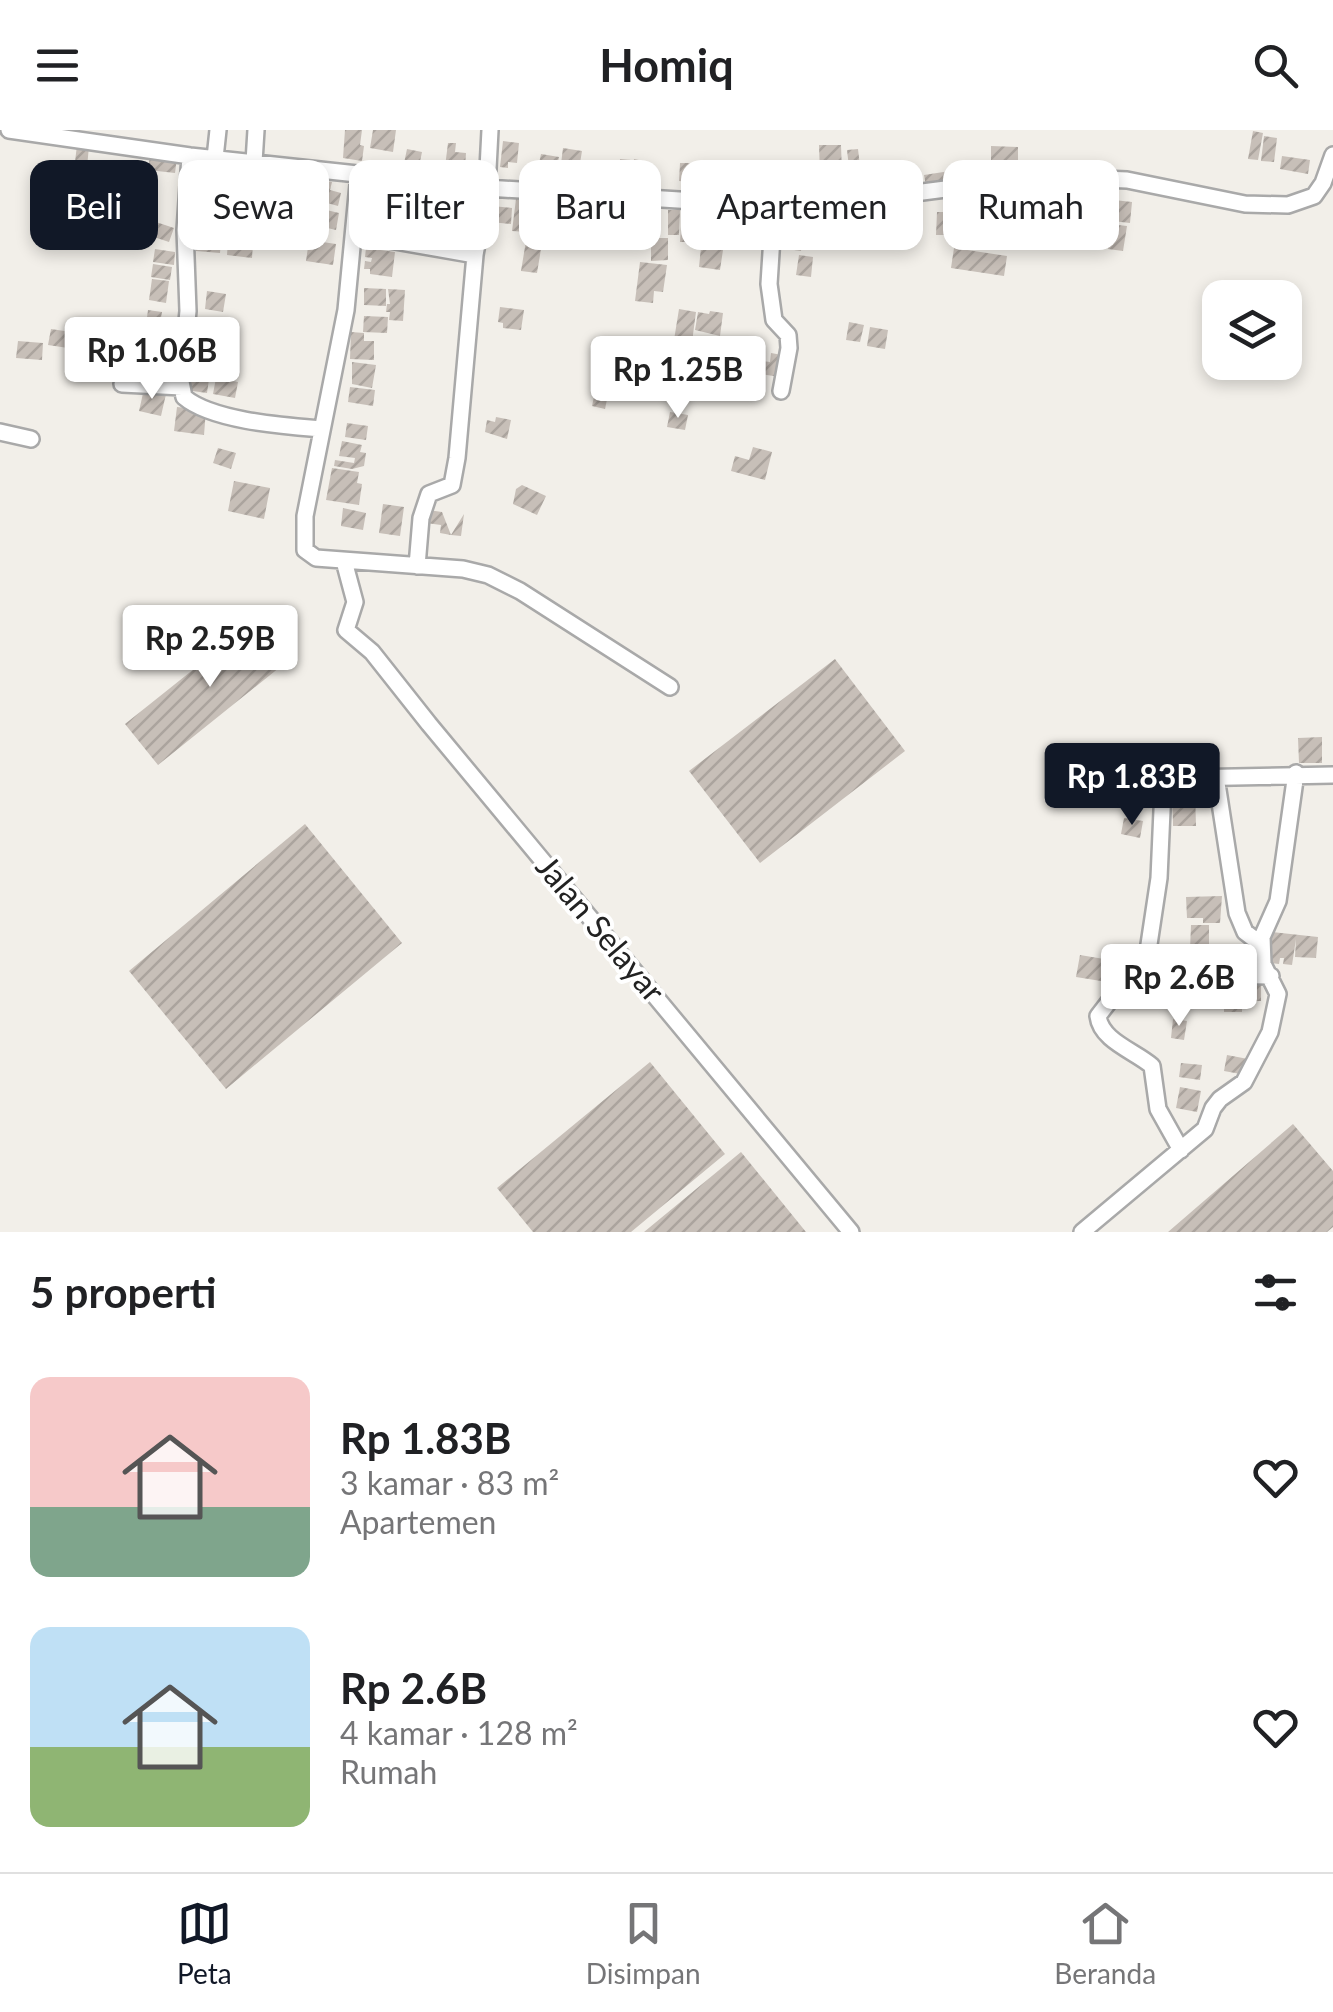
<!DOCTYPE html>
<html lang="id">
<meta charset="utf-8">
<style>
:root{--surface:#fff;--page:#f6f6f6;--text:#202124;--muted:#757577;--line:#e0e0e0;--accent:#111827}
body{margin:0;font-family:Lato,sans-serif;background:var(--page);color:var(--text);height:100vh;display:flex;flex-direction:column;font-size:38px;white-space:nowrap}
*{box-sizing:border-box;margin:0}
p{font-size:32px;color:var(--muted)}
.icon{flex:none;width:55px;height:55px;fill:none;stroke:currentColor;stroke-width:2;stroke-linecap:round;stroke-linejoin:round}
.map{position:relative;height:1102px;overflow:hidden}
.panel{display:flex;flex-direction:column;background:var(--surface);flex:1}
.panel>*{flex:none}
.guide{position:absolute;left:30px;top:30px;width:1275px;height:90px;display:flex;gap:20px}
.fabs{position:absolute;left:1202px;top:150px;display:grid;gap:20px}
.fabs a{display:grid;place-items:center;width:100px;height:100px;border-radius:20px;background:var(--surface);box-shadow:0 5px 15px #0003;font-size:50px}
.price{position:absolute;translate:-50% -85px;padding:0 22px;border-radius:10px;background:#fff;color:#222;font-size:32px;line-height:65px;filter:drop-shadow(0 2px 5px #0008)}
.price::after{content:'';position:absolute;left:50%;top:60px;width:30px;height:22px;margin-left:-15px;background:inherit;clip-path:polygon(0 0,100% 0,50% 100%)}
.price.active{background:var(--accent);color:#fff}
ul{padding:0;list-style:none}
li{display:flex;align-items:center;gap:30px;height:250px;padding:0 30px}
li span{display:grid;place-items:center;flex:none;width:280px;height:200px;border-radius:20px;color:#555}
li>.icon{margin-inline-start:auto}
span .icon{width:120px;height:120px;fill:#fffc;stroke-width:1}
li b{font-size:42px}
h2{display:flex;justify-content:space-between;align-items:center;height:120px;padding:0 30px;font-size:42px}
.chip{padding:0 35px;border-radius:20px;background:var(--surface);box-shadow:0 5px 15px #0003;font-size:35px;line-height:90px}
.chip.active{background:var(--accent);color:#fff}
header{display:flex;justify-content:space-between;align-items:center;height:130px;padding:0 30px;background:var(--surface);font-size:45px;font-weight:700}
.tabs{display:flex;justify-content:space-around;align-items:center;height:140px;border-top:2px solid var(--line);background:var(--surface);font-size:28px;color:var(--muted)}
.tabs a{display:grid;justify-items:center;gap:5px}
.tabs .active{color:var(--accent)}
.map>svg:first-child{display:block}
.building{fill:url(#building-hatch)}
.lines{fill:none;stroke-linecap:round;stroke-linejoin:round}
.minor-casing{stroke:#a9a9a9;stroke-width:20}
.minor{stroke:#fff;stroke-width:15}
.labels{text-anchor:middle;stroke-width:8;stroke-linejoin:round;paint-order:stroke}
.street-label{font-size:32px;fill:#222;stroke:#fff}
</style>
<header><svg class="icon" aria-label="menu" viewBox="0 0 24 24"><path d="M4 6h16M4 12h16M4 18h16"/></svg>Homiq<svg class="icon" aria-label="search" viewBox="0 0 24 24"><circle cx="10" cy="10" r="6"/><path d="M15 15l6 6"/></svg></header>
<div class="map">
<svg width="1333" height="1102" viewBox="0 0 1333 1102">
<defs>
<pattern id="building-hatch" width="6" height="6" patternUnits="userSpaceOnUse" patternTransform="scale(2.5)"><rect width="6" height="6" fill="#c7bfb8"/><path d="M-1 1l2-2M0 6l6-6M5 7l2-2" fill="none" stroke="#aba49e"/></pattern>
</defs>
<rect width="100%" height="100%" fill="#f2efe9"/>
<path class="building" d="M345,0H362L360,15L364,16L362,31L343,28Z
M373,0H396L393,22L370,18Z
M1253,1L1263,3L1258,30L1248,29Z
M1264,6L1277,8L1274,32L1261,31Z
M503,11L519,13L517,33L508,32V38L500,37Z
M448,13H456L455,22L466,23L465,38L445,37Z
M77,15L89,16L85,59L72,57Z
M819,15H841L842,43L820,44Z
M991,16L1018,17V33L991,32Z
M563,18L582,21L578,45L560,42Z
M407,19L422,22L418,41L403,38Z
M858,19L861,45L850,46L847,20Z
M541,24L559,27L555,46L537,43Z
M150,25L177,28L175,43L148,40Z
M1282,26L1310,30L1308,44L1280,39Z
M620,29L631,30L630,55L618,54Z
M634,29L648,32L646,52L632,51Z
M680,33H711L710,54L679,51Z
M718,33L737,35L736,50L717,48Z
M741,34L759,36L756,62L738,61Z
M245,38H273L267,63L243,61Z
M911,39L912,51L880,54L879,42Z
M963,39L965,50L926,56L924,45Z
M200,43L227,45L226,60L199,57Z
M298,47L311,49L307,71L294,69Z
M313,49L332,52L330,60L341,63L338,76L309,68Z
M370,54L396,57L395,70L369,67Z
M453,61L473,64L467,107L447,104L448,99L431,96L434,72L451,74Z
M416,64L433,66L429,93L398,84L400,67L416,69Z
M239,68L258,72L255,89L236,86Z
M516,69L530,71L526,102L512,101Z
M543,70L557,72L554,91L541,89Z
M1114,70L1132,72L1130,93L1112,91V86L1109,85Z
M976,73L1002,75L1001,90L975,89Z
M1004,75L1016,76L1014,97L1001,96Z
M492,76L512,78L511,94L491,92Z
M314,77L339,83L336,100L310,94Z
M848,78L849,109H831L830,79Z
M856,78L871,79L870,102L855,101Z
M668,80H680L679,105H668Z
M682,80L695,81L694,112H680Z
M700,80L722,81V97H699Z
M368,82L391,84L389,104L372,102V98L366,97Z
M584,82L595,84L590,114L573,111L576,88L583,89Z
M937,82H949L948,105H936Z
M192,85L212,88L208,107L189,104Z
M728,88L740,90L739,95L759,98L757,114L725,113Z
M829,89L830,105L807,106L806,90Z
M153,91L174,98L169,112L148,105Z
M1118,95L1127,96L1123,121L1108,119L1109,110L1116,111Z
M229,97L254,99L252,128L227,125Z
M783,97L803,99L801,121L781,118Z
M701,100L721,102L719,117L699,115Z
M651,108H668V130L651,131Z
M197,109L221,111L220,123L196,121Z
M309,110L336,114L333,135L306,131Z
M526,111L542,113L537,143L521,141Z
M701,117L723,120L720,140L699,137Z
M366,118L395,122L392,147L370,144V139H364L365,131L371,132L372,128L365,127Z
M954,118L1007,126L1004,146L951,138Z
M155,119L175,122L174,135L153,132Z
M799,125L813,127L811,147L796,145Z
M640,132L667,135L663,162L654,161L653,173L635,171Z
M153,134L172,137L170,150L151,147Z
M152,149L169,151L166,173L149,170Z
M364,158L386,159V176L364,175Z
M388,159L405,160L403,191L389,190L390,182H386L387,174H390Z
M207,161L226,164L223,182L205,179Z
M500,177L524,180L521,200L503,198V193L498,192Z
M679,179L696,182L692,212L674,210Z
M148,180L162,182L158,205L145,203Z
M710,181L723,183L720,206L695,200L698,182L709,184Z
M364,186L388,187L387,203L363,202Z
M849,192L864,195L860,212L846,210Z
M870,197L888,200L885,219L867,216Z
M51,199L71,202L68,218L48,215Z
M351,202L364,203V211H374V230L350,229Z
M128,207L139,210L137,218L148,221L143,237L121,236Z
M18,211L43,213L42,230L16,228Z
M634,218L659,221L657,236L652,235L650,249L630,246Z
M188,223L212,226L209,248H199L209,249L207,263L185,260Z
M771,223L782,225L780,247L753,243L755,230L770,232Z
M352,232L376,235L372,258L352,254Z
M216,248L238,252L235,268L213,264Z
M350,257L375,260L373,276L348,272Z
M596,257L609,260L605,279L592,276Z
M144,259L166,264L161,286L139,281Z
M177,277L206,280L204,305L174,301Z
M670,282L688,285L685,300L667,297Z
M496,287L511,290L507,309L485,302L487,290L495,292Z
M347,293L368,296L366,310L345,307Z
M342,311L362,315L360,322L366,323L364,336L352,339L334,336L335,330L354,333L355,328L339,326Z
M753,317L772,322L765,350L731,341L735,326L749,330Z
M218,318L236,323L231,339L213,333Z
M332,338L359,342L357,353L362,354L359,375L326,370Z
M234,351L270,358L264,389L228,381Z
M522,355L546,366L537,385L513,374L516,359Z
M383,374L404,377L400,406L379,403Z
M343,378L366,383L363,400L341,396Z
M428,380L442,382L451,405L464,384L461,406L451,405L440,403L441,395L426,393Z
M263,484L295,525L158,635L125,594Z
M835,529L905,621L760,733L689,641Z
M1322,607V633H1299L1298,608Z
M1172,660H1195L1196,696H1173Z
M1124,688L1143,691L1140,708L1121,704Z
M305,694L402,813L226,959L129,841Z
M1222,766L1220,793H1203V788H1187L1186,767Z
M1191,795H1209V820H1190Z
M1272,802L1318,807L1316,828L1295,827L1296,809L1292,835L1283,834L1284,828H1280L1279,834L1269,833Z
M1080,825L1104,829L1101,851L1076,847Z
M1189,847H1204L1203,870L1188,869Z
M1244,855H1261V871H1244Z
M1224,867H1242V882H1224Z
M1173,889L1187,891L1184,910L1171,908Z
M1227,925L1248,929L1246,945L1224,941Z
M650,932L725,1024L631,1102H533L497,1058Z
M1181,933L1202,935L1200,950L1179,947Z
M1180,957L1201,961L1197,982L1176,978Z
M1293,994L1333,1041V1097L1327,1102H1168Z
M741,1022L806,1102H644Z"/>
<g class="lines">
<defs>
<path id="minor" d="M9,0L190,26L487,58L774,76L837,73L1000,52L1079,48L1127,50L1245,74L1288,75L1314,66L1323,53L1333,25
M190,26L185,100L188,181L181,252L184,267C212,291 285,296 321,299
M215,28L218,0
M254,32L256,0
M359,44L346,180L305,386V420L316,428L463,439L488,445L520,461L670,557
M956,59L962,105L995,110
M774,76L769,154L774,190L788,205L789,218L781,261
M355,104L475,125
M122,254L182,257
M0,302L31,309
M344,431L355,472L346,500L372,522L429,594L851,1102
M417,436L421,388L429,364L452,355L457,328L475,125L487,58L490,0
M1216,647L1237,783L1245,802L1262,815
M1115,653L1163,658L1185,648L1333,645
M1163,658L1159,748L1148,821L1098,886C1101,911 1135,921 1152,936L1158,979L1181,1020
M1130,844L1271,846
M1082,1102L1205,999L1213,978L1220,969L1244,952L1270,902L1278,864L1263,834L1262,807L1278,771L1296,643"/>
</defs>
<use href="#minor" class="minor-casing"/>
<use href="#minor" class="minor"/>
</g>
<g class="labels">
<g class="street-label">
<text transform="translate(600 799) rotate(50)" y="11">Jalan Selayar</text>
</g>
</g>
</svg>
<div class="fabs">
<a><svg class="icon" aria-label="layers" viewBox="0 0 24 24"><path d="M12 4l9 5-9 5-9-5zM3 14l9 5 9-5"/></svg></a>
</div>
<b class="price" style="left:152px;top:272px">Rp 1.06B</b>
<b class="price" style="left:678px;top:291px">Rp 1.25B</b>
<b class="price" style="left:210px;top:560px">Rp 2.59B</b>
<b class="price active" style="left:1132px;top:698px">Rp 1.83B</b>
<b class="price" style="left:1179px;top:899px">Rp 2.6B</b>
<div class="guide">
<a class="chip active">Beli</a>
<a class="chip">Sewa</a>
<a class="chip">Filter</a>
<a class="chip">Baru</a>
<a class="chip">Apartemen</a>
<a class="chip">Rumah</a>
</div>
</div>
<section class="panel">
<h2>5 properti<svg class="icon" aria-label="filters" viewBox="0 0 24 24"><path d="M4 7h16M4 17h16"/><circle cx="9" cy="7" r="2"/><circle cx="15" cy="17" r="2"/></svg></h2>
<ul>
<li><span style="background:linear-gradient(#f6c9c9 65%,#7fa58c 0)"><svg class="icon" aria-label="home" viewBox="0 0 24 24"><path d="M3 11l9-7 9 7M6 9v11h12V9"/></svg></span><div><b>Rp 1.83B</b><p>3 kamar · 83 m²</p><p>Apartemen</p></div><svg class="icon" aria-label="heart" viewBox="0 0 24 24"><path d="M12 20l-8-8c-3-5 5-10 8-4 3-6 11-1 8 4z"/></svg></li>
<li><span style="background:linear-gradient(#bfe0f5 60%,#8fb573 0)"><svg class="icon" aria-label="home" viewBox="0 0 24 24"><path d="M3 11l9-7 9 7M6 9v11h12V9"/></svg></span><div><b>Rp 2.6B</b><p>4 kamar · 128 m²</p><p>Rumah</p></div><svg class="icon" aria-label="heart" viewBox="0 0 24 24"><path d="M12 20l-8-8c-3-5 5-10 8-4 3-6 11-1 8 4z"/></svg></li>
</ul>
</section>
<nav class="tabs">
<a class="active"><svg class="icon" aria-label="map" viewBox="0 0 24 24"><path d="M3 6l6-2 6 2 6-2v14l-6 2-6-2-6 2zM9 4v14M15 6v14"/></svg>Peta</a>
<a><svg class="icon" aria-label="saved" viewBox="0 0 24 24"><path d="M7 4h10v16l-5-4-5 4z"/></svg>Disimpan</a>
<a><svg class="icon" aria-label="home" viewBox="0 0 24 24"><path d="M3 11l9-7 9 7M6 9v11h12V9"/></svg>Beranda</a>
</nav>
